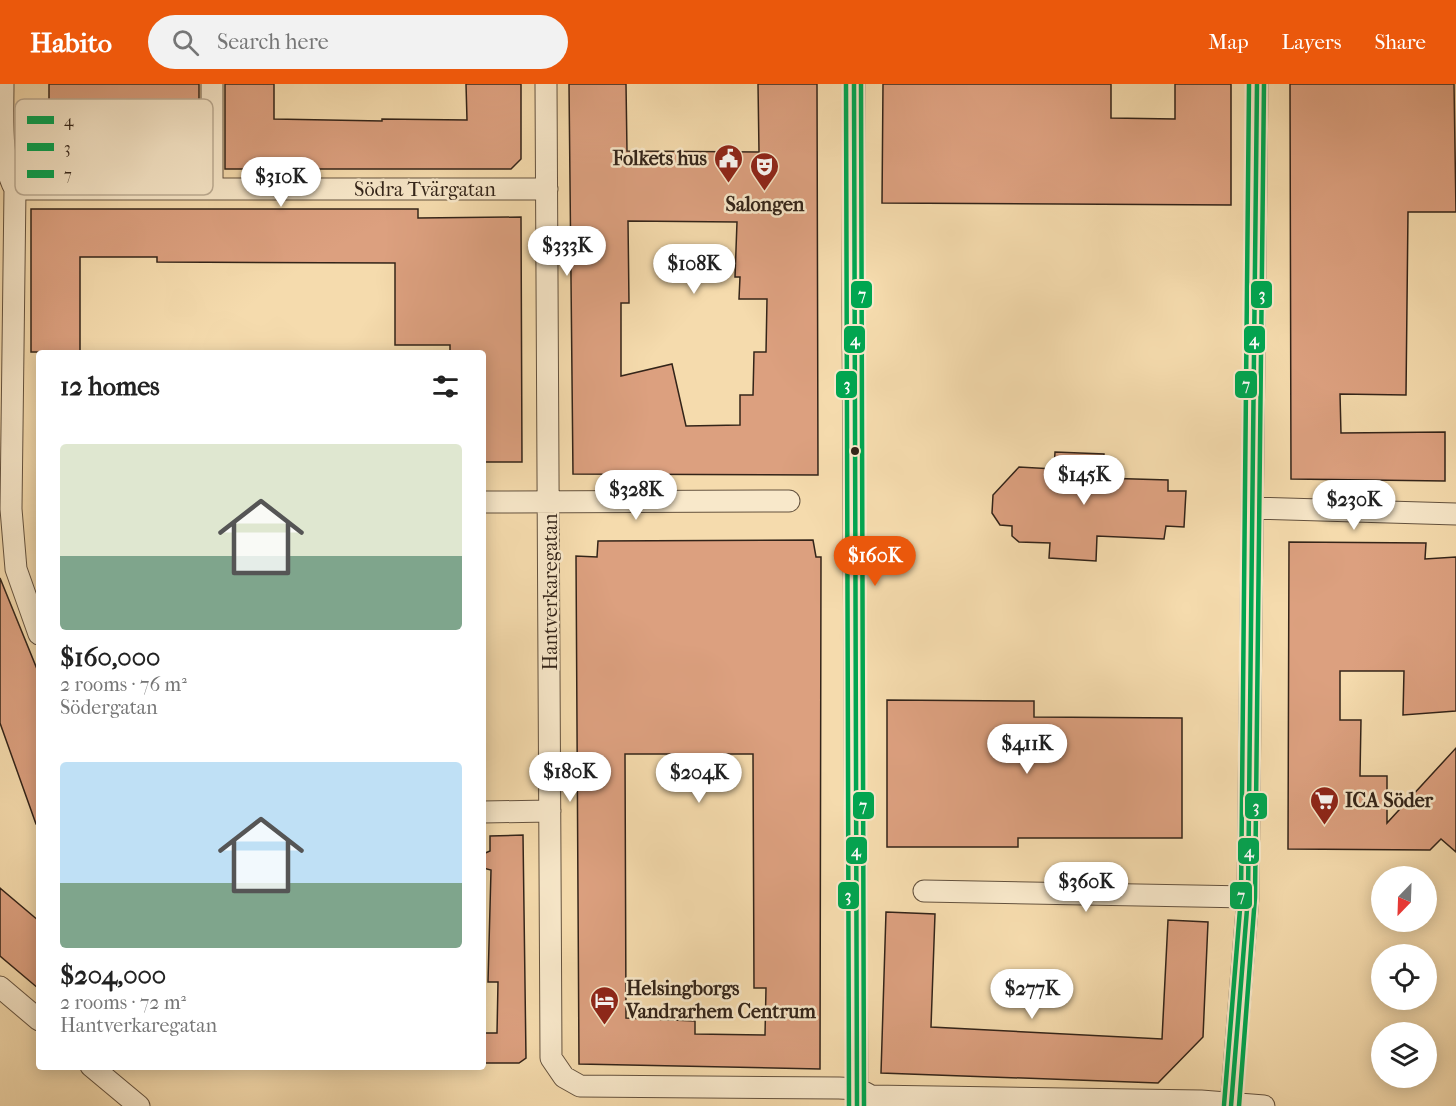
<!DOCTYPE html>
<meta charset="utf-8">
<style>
:root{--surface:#fff;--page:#f2f2f2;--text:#222;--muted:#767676;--accent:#ea580c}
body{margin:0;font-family:"IM FELL French Canon",serif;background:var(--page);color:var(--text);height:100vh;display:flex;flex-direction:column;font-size:22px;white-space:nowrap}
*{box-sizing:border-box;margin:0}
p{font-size:20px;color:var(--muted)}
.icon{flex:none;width:33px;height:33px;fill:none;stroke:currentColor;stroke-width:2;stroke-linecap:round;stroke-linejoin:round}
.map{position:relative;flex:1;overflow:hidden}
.panel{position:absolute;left:36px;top:266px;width:450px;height:720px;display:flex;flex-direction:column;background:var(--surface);border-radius:6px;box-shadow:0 3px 15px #0003}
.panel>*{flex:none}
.needle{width:39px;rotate:203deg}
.tools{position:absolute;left:1371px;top:782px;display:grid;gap:12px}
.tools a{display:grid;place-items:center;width:66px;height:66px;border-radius:50%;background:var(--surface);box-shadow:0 3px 15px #0003;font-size:30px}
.price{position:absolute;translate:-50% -51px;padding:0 14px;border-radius:21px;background:#fff;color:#222;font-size:20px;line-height:39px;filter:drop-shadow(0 2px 3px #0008)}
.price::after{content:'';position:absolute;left:50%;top:36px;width:18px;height:14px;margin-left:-9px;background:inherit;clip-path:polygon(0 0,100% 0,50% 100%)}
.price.selected{background:var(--accent);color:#fff}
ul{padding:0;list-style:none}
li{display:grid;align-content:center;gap:12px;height:318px;padding:0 24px}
li span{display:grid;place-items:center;height:186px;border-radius:6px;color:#555}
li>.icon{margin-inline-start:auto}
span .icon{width:108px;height:108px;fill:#fffc;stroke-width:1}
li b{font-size:26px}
h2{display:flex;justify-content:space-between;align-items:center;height:72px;padding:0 24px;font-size:26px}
header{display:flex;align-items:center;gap:36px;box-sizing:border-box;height:84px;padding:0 30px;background:var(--accent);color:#fff}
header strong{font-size:28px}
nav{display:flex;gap:33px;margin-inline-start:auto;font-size:21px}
.search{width:420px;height:54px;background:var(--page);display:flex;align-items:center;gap:15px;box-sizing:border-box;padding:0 21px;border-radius:33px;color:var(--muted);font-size:22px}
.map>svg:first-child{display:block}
.building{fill:#dca07f;stroke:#332419;stroke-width:1.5;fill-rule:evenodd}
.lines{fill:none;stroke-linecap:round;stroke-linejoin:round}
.street-casing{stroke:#64523e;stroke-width:23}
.street{stroke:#f8e8ca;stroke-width:21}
.bus-1-casing{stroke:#f8e8ca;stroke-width:9}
.bus-2-casing{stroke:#f8e8ca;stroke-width:9}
.bus-3-casing{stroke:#f8e8ca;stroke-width:9}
.bus-1{stroke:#00a651;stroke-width:4.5}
.bus-2{stroke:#00a650;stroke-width:4.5}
.bus-3{stroke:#00a650;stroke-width:4.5}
.bus-dot{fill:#332419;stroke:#f8e8ca;stroke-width:2}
.labels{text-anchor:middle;stroke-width:5;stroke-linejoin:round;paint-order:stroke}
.poi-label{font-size:20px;font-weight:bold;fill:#332419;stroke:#f8e8ca;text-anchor:start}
.street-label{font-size:20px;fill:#332419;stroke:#f8e8ca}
.key{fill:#f8e8ca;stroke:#bdad95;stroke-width:1.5}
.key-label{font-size:16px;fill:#332419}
.line-badge{stroke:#f8e8ca;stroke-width:2}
.badge-label{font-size:16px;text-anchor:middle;font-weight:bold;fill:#fff}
</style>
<header>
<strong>Habito</strong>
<div class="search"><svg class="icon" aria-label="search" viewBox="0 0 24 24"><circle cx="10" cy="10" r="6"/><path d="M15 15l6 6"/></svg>Search here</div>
<nav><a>Map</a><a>Layers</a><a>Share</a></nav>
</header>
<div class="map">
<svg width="1456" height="1022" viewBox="0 0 1456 1022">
<rect width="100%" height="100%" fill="#f5dbad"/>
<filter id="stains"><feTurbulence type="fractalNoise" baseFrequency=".00333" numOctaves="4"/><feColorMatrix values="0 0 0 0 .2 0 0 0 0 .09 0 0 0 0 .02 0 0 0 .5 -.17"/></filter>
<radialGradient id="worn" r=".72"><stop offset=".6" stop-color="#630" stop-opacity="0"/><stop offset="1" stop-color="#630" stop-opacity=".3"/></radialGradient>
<path class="building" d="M49,0H199V83H125L124,33H49Z
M225,0H274V35L382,37V35L467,36L466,0H521V75L511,85H225Z
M569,0H626L627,67L759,68L758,0H817L818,391L573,390ZM628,137L737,138L735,193H740L739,215H767L766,268H754L753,311H740V341L686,342L672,280L621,292V219H629Z
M883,0H1111V34L1175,35V0H1231V121L882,119Z
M1290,0H1454L1456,128H1408L1406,311L1340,310L1341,349L1445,348V397L1291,395Z
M31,125H418V134L521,133L522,378H483V268H450V261H395V179L157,178V173H80V268H31Z
M1055,368L1104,370L1102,394L1168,396V407H1186L1184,443L1166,442L1164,455L1097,452L1096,477L1049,474L1050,459L1019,458L1012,452V442L1000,441L992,429L993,411L1019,383L1054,385Z
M813,456L816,473H821L820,985L579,980L576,472L597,473L598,457ZM625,670H753L754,904H766L765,951L695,950V937L626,934Z
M1289,458L1426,459L1425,475L1456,473V627L1403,631L1404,587H1340V636H1361L1360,692H1387V739L1456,664V768L1441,755L1430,766L1288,765Z
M0,494L39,590V740H36L0,639Z
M887,616L1034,617V633L1182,634V754H1018V763H887Z
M523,751L526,974L519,979H483V949H497L498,898H488L491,786L483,784V770L490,767V752Z
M0,804L39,837V905L0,872Z
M886,828L935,830L931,943L1162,955L1168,836L1208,838L1203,953L1158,999L881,989Z"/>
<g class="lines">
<defs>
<path id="street" d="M3,0C3,33 0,78 15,105L11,425L16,485L39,550
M212,0V105
M546,0L551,974L564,993L580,1002L839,1004L858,1005L871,1012L1201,1017L1264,1022
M854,0L853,224L857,1022
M15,105H547
M483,418L789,417
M1253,424L1456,430
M483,728L550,727
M924,807L1248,813
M0,903L39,936
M91,982L139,1022
M1231,1022L1248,813L1257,0"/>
</defs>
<use href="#street" class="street-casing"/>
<use href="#street" class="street"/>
<defs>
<path id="bus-1" d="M854,0L857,1022
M1231,1022L1248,813L1257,0"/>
<path id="bus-2" d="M846,0L849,1022
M1239,1022L1255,813L1264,0"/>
<path id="bus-3" d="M861,0L864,1022
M1224,1021L1241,813L1249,0"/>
</defs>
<use href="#bus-1" class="bus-1-casing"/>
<use href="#bus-2" class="bus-2-casing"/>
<use href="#bus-3" class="bus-3-casing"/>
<use href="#bus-1" class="bus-1"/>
<use href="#bus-2" class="bus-2"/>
<use href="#bus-3" class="bus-3"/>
</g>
<defs>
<symbol id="civic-pin" viewBox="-11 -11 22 30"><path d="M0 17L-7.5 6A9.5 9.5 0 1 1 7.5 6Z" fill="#8f2418" stroke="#f8e8ca"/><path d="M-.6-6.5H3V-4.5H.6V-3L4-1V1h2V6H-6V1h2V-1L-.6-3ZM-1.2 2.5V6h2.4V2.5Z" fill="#fff"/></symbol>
<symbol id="theatre-pin" viewBox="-11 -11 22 30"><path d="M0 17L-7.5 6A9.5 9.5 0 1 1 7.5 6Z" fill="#8f2418" stroke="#f8e8ca"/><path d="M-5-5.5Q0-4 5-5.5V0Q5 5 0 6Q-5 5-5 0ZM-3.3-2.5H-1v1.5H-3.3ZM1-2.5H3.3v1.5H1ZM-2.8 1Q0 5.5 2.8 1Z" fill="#fff"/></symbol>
<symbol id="supermarket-pin" viewBox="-11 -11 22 30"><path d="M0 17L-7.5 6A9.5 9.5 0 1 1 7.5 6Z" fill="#8f2418" stroke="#f8e8ca"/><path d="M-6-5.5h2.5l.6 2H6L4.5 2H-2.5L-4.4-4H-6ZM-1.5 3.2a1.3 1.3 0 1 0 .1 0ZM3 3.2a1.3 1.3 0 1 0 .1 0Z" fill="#fff"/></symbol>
<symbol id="hotel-pin" viewBox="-11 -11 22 30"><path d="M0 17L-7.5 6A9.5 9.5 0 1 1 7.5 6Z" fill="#8f2418" stroke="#f8e8ca"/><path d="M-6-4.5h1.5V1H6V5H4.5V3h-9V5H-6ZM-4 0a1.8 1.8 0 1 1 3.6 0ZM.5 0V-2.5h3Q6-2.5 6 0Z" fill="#fff"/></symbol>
</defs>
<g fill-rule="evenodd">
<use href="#civic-pin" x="712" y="58" width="33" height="45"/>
<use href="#theatre-pin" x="748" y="66" width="33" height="45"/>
<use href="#supermarket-pin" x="1308" y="700" width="33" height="45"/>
<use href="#hotel-pin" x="588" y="900" width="33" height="45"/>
</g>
<circle class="bus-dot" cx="855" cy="367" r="5"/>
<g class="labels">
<g class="poi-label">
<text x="707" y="81" text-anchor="end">Folkets hus</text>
<text x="765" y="127" text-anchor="middle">Salongen</text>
<text x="1345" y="723">ICA Söder</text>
<text x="626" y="911">Helsingborgs<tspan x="626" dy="23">Vandrarhem Centrum</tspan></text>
</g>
<g class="street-label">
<text x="425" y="112">Södra Tvärgatan</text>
<text transform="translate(550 508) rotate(-90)" y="7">Hantverkaregatan</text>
</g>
</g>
<rect x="15" y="15" width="198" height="96" rx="9" class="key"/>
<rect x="27" y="32" width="27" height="8" fill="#00a651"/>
<rect x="27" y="59" width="27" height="8" fill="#00a650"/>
<rect x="27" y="86" width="27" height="8" fill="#00a650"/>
<g class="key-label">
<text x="64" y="42">4</text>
<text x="64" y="69">3</text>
<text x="64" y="96">7</text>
</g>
<g class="line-badge">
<rect x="850" y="196" width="23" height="29" rx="6" fill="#00a650"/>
<rect x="1250" y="196" width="23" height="29" rx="6" fill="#00a650"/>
<rect x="843" y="241" width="23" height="29" rx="6" fill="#00a651"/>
<rect x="1243" y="241" width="23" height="29" rx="6" fill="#00a651"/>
<rect x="1234" y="286" width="24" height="29" rx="6" fill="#00a650"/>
<rect x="835" y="286" width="23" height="29" rx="6" fill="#00a650"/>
<rect x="852" y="707" width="23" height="29" rx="6" fill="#00a650"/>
<rect x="1244" y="708" width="24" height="28" rx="6" fill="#00a650"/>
<rect x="845" y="752" width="23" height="29" rx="6" fill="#00a651"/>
<rect x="1237" y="753" width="23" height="28" rx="6" fill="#00a651"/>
<rect x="1229" y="797" width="24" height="29" rx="6" fill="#00a650"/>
<rect x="837" y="797" width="23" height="29" rx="6" fill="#00a650"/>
</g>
<g class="badge-label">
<text x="862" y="216">7</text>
<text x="1262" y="216">3</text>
<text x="855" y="261">4</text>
<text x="1254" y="261">4</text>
<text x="1246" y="306">7</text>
<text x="847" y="306">3</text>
<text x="863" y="727">7</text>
<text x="1256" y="728">3</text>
<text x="856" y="772">4</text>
<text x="1249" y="773">4</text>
<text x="1241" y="817">7</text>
<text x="848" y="817">3</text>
</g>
<rect width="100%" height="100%" filter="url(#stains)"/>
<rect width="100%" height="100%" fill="url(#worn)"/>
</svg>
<div class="tools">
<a><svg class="needle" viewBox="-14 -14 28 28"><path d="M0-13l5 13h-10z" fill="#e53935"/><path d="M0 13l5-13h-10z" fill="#767676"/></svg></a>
<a><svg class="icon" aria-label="locate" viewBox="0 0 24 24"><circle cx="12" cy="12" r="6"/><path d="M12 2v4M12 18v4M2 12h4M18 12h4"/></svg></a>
<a><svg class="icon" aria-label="layers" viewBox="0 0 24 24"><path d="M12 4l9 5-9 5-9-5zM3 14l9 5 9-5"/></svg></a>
</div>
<b class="price" style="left:281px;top:124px">$310K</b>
<b class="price" style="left:567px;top:193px">$333K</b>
<b class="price" style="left:694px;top:211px">$108K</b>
<b class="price" style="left:1084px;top:422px">$145K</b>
<b class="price" style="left:636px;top:437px">$328K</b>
<b class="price" style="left:1354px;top:447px">$230K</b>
<b class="price selected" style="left:875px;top:503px">$160K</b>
<b class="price" style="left:1027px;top:691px">$411K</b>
<b class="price" style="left:570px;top:719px">$180K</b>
<b class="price" style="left:699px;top:720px">$204K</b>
<b class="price" style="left:1086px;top:829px">$360K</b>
<b class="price" style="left:1032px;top:936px">$277K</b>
<section class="panel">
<h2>12 homes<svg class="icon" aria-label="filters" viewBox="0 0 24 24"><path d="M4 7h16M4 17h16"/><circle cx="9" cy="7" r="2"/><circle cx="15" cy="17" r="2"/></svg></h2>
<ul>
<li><span style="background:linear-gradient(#dfe7d0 60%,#7fa58c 0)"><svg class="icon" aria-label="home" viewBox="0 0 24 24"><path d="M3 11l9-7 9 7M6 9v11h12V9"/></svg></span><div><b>$160,000</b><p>2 rooms · 76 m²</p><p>Södergatan</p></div></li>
<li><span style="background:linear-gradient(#bfe0f5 65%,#7fa58c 0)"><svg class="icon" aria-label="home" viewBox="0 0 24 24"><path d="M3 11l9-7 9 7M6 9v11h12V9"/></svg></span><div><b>$204,000</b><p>2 rooms · 72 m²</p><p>Hantverkaregatan</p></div></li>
</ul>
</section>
</div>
